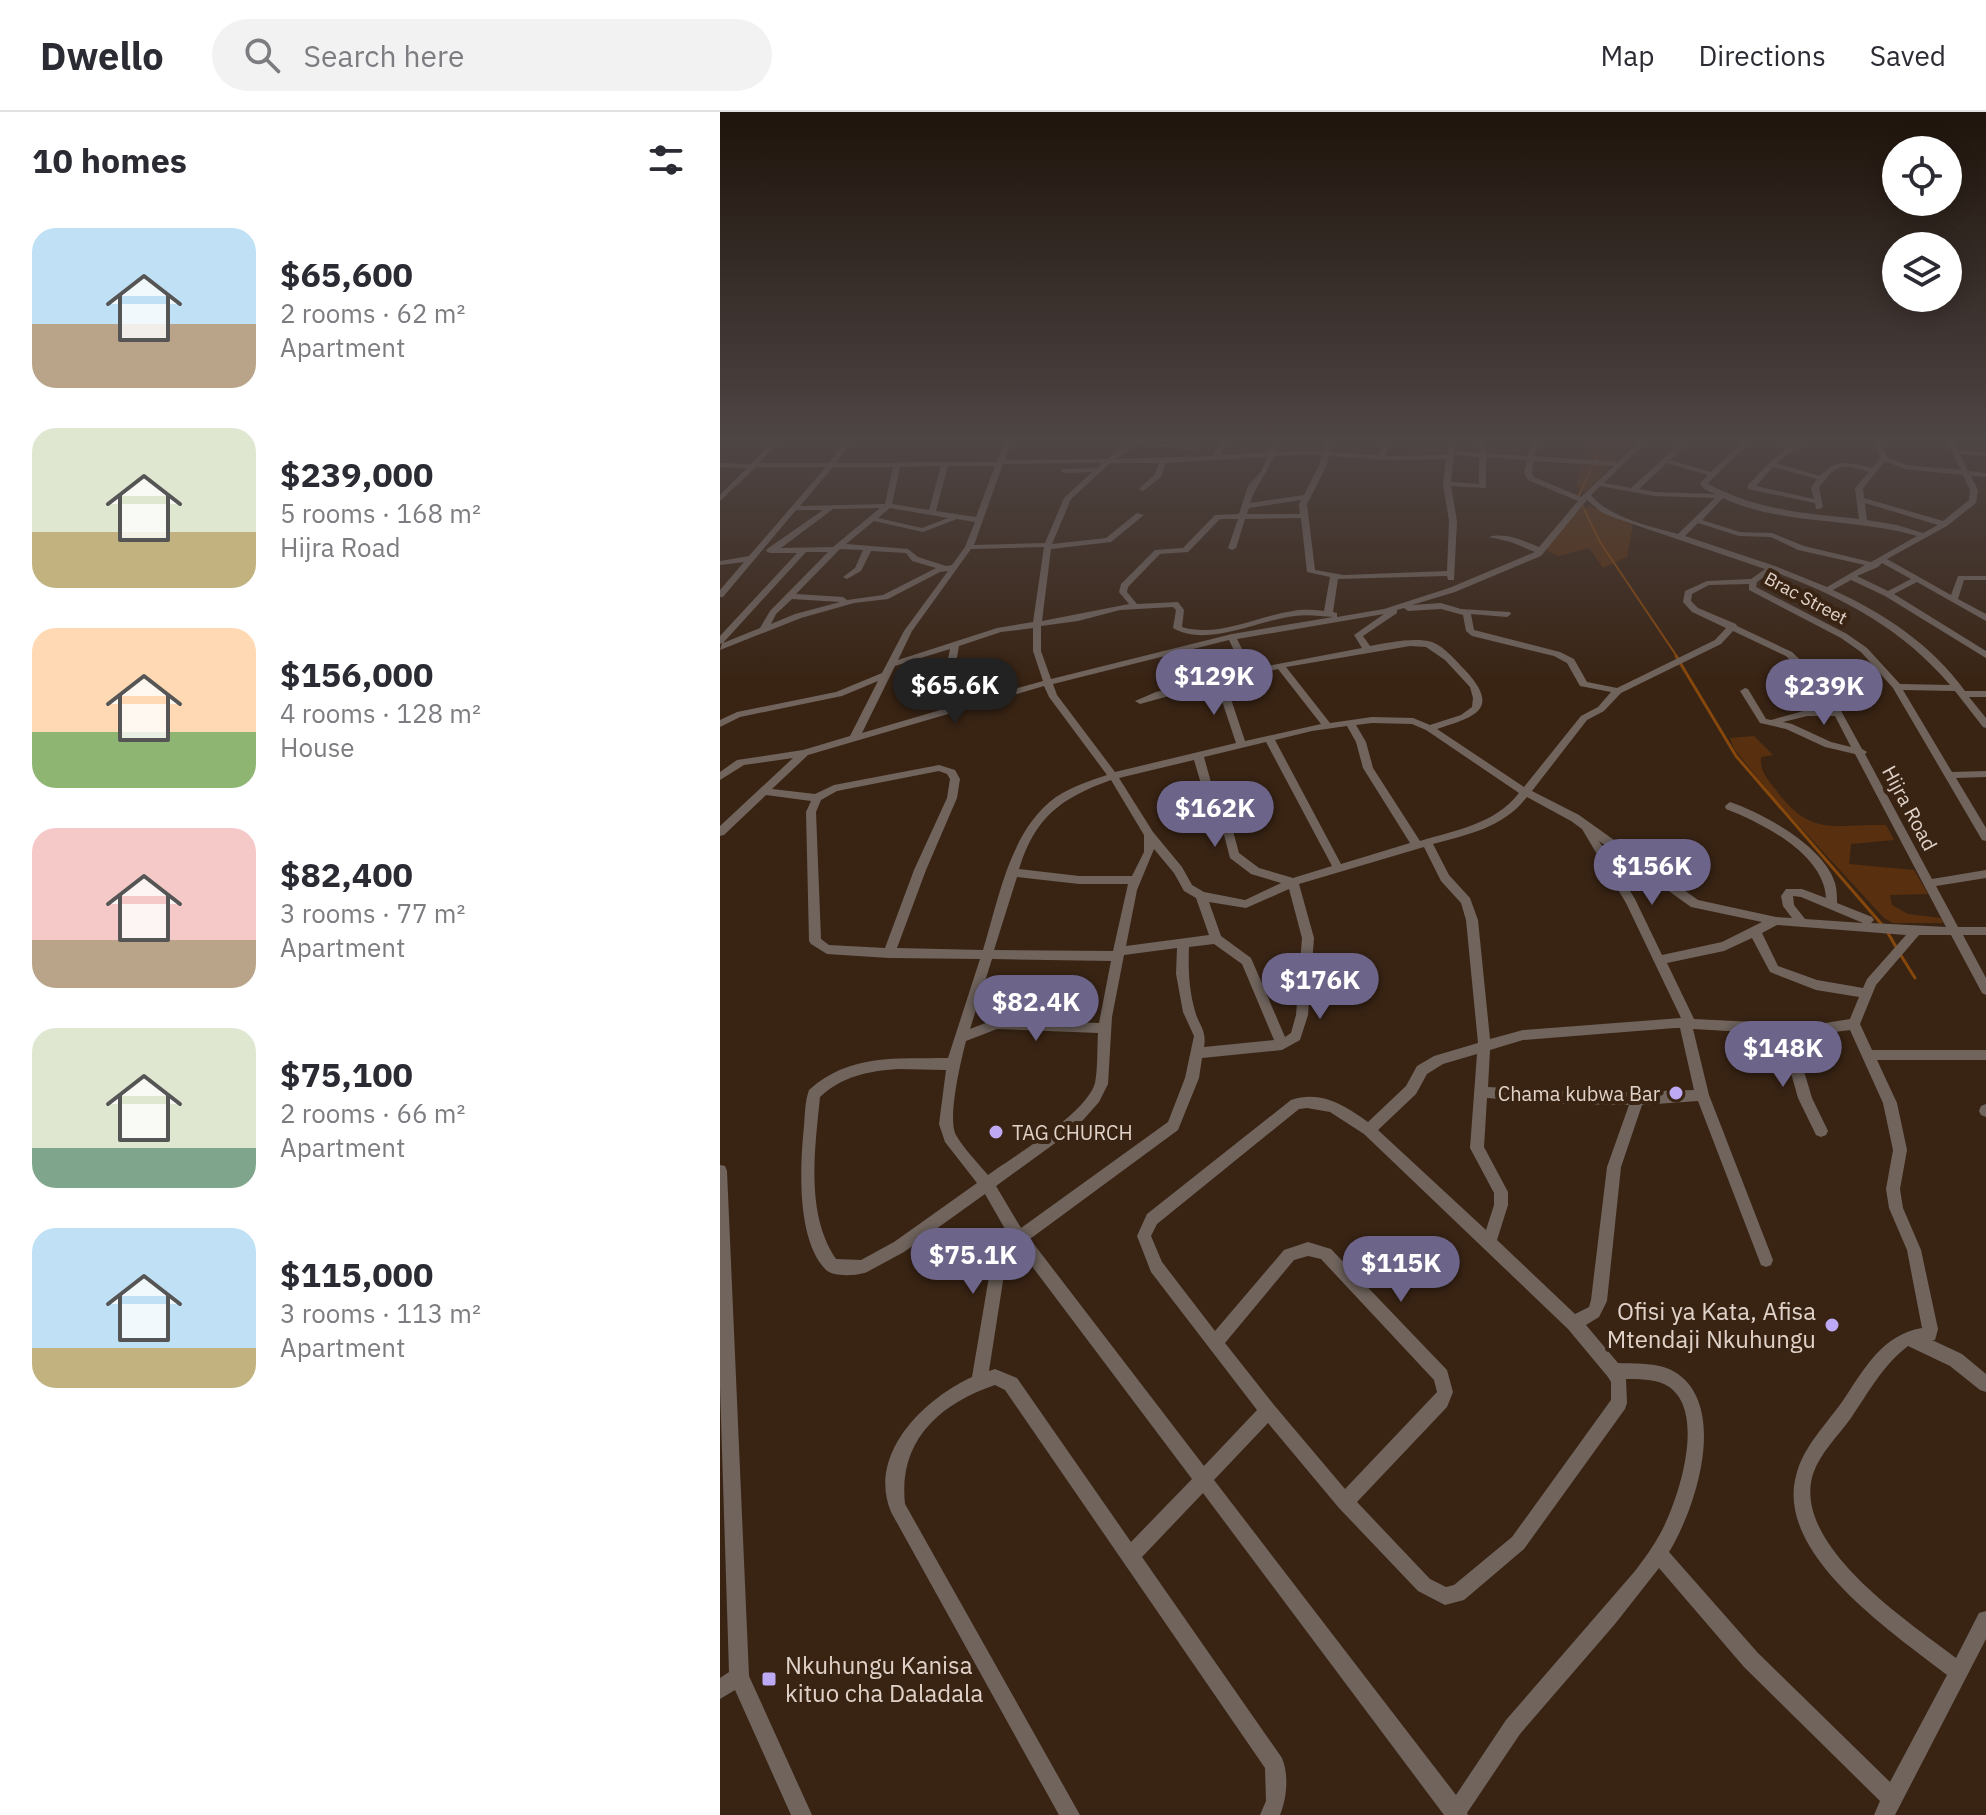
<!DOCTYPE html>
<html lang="en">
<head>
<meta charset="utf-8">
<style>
	body { margin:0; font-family:"IBM Plex Sans",sans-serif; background:#f2f2f3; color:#2b2b33; height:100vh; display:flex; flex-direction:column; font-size:30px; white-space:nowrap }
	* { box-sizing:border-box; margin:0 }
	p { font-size:26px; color:#7c7c81 }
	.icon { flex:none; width:44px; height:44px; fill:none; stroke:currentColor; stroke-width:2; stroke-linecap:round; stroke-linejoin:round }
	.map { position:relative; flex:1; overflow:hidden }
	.side { display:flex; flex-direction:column; background:#fff; width:720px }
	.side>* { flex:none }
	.fabs { position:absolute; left:1162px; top:24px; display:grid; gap:16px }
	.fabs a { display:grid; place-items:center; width:80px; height:80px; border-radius:50%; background:#fff; box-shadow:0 4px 20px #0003; font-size:40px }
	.price { position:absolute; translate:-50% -68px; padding:0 18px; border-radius:28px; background:#6d648a; color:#fff; font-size:26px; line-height:52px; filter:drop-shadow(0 2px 4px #0008) }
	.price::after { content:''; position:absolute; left:50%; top:48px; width:24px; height:18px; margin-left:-12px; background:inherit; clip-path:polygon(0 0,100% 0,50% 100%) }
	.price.selected { background:#222; color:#fff }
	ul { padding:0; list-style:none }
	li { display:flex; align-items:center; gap:24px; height:200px; padding:0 32px }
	li span { display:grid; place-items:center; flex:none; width:224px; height:160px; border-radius:24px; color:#555 }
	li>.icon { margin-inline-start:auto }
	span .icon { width:96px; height:96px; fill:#fffc; stroke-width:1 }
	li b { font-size:34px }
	h2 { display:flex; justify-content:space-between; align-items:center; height:96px; padding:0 32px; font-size:34px }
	header { display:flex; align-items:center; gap:48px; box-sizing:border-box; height:112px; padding:0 40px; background:#fff; border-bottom:2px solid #e1e1e2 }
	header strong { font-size:38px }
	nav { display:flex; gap:44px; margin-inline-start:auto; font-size:28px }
	.search { width:560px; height:72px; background:#f2f2f3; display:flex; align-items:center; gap:20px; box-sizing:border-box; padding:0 28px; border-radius:44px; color:#7c7c81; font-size:30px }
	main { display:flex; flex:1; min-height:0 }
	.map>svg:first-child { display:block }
</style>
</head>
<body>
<header>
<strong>Dwello</strong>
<div class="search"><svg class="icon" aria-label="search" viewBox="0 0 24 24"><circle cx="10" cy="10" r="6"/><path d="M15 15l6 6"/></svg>Search here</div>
<nav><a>Map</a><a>Directions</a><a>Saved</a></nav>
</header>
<main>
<section class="side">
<h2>10 homes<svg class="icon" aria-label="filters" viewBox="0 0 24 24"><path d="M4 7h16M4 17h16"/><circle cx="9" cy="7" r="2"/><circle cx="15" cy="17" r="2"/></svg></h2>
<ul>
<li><span style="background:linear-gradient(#bfe0f5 60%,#b9a48a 0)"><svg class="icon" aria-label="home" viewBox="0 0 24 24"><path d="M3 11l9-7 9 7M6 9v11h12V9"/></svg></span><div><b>$65,600</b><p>2 rooms · 62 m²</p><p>Apartment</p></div></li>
<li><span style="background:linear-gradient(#dfe7d0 65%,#c2b280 0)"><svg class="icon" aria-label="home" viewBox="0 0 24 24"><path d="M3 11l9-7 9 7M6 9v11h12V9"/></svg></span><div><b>$239,000</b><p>5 rooms · 168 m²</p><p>Hijra Road</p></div></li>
<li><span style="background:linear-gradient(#ffd9b3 65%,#8fb573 0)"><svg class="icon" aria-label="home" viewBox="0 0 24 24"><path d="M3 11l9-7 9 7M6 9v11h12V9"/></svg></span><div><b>$156,000</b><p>4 rooms · 128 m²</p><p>House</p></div></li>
<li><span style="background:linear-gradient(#f6c9c9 70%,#b9a48a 0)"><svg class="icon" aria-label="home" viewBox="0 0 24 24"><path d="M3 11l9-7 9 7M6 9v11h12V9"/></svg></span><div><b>$82,400</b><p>3 rooms · 77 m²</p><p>Apartment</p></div></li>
<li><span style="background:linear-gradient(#dfe7d0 75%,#7fa58c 0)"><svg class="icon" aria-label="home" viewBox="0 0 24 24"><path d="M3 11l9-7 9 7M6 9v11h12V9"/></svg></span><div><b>$75,100</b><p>2 rooms · 66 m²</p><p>Apartment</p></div></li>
<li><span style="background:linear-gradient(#bfe0f5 75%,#c2b280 0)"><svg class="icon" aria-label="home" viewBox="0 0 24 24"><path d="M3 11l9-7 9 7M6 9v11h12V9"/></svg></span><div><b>$115,000</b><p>3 rooms · 113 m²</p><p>Apartment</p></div></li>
</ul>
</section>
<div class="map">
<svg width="1266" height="1703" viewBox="0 0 1266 1703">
	<rect width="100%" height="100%" fill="#392414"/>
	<!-- green -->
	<path fill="#58300f" d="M870,329H915L866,379L856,375L864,334Z
		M869,394L913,413L907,445L883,456L869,436L838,444L824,437L853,400Z
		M1034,624L1053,643L1041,645C1040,659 1047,667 1056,678C1091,725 1112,712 1166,713L1174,728L1131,732L1129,752L1194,758L1208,782L1170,783L1172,793L1188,802L1221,806L1223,811H1173L1164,806L1059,692L1014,637L1010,626Z"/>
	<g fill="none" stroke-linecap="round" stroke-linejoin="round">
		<!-- stream-far1 -->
		<path stroke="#86470c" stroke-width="2" d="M859,383L884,329
			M862,393L880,430L958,546"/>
		<!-- stream -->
		<path stroke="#86470c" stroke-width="3" d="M956,544L1016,644L1164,815
			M1168,821L1176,835
			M1180,842L1195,866"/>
		<!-- minor -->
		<path fill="#70645d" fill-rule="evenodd" d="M53,329H60L39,351H109L125,329H131L116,351L277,350L285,329H291L285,348L387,347L414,329L475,334L478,336L475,338L418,332L396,347L493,344L501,329H507L500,343L549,340L554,329H560L556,340L602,339L605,329H611L609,340L658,343L666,329H672L665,344L727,343L729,329H735L734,339L759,341V329H765L766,341L808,344L812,329H818L815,344L898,350L920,329H927L884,371L911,376L963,329H970L950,348L991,360L1024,329H1031L988,371L990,373C1041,399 1084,401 1139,407L1135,376L1149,360C1122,351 1115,352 1099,376L1103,395L1099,397H1096L1095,391L1028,377V373L1049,351L1070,334L1051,329L1075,331L1078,329H1085L1081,335L1077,336L1056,351L1100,364C1115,346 1131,350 1152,356L1160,346L1154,329H1160L1167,345L1186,353L1241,358L1227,329H1233L1238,338L1266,340V344L1240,342L1248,359L1266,361V365L1251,364L1258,378L1256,391L1227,414L1167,447L1231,483L1238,464H1266V468H1244L1238,487L1266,502V509L1197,470L1174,482L1266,539V546L1165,484L1131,468L1113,478C1164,501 1213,534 1245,579H1266V585H1249L1266,606V616L1263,615L1235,579L1183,578L1232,660L1266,659V665L1236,666L1266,716V729L1262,728L1173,576L1141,540L1121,526L1029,478V472L989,473L972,482L971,489L978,496L1016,512L1017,514L1072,540L1108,575L1142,637L1147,640L1145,642L1212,767L1266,758V766L1216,774L1238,815H1266V823H1243L1266,866V883L1262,881L1231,823H1199L1156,873L1140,912L1152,938H1266V948H1157L1177,991L1187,1038L1180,1077L1183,1096L1201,1138L1218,1217L1215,1228H1212L1242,1242L1266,1262V1280L1260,1278L1230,1254L1188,1234C1163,1253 1148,1281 1131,1306C1118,1324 1100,1341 1093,1362C1071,1433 1189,1510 1236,1546L1259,1501L1266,1499V1527L1175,1703H1154L1160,1689L1024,1555L939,1456L895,1512L800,1622L747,1701L748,1703H724L483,1381L422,1445L562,1646C569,1663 567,1686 560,1703H540L546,1689L545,1656L285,1278L275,1273C219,1292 178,1329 185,1392L360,1703H339L171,1400C147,1342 204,1287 252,1265L274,1135L285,1117L265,1082L184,1140L147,1160C138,1164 113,1165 106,1158C76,1128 80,1053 84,1014C85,1002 85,989 89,978C130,941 177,947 228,946L260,847L169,846L107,842L91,832L89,829L86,700L91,689L46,683L4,723L0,724V714L73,646L24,653L0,668V660L17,648L83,638L130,624L158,569L122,584L20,605L0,615V608L17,600L116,580L162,561L184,519L228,459L220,460L168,487L134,491L81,506L0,538L2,531L0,532V524L77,441H50L46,439L47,437L103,398H76L3,485H0V478L24,450L0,453V449L29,444L106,355H36L0,389V383L27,356L0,355V351L31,352ZM587,342L602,343L599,353L584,383L530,391C536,373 547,362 554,344ZM734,343L759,345V372L731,370ZM608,344L670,348L726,347L723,372L729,409L727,459L624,463L595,458L587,392L607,353ZM547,345L542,358L528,374L519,402L495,403L463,436L435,438L401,472L399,480L409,492L322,509L331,437L391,430L424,403L417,401L386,426L332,432L351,387L390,351H439L435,362L419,377L423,379L441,365L446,351ZM766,345L807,348L804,361L808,368L858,389L819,435C804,429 785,420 769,425L791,430L815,440L729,476L664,497L617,505V501L613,500L618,467L727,464L728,468H734L737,409L731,374L766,376ZM814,349L894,354L861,385L814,365L812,361ZM1165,349L1185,357L1243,363L1250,378L1249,388L1223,409L1144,386L1143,376ZM382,351L377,356L342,357L341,359L345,361L372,360L344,386L325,431L254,433L283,352ZM947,351L988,363L980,371L984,377L995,382L935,380L919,377ZM221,354L209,398L172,392L180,355ZM228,354H275L256,405L216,399ZM113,355H173L165,392L80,394ZM1053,355L1097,367L1091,376L1094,387L1036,374ZM880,374L935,384L995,386L958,422C932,415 888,405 871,383ZM1003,386C1058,413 1137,406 1197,424L1151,450L1084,434L1052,421L1020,420L982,408ZM581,388L579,392L580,402H527L529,396ZM867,388L881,400L895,406L1045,457L1031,467L987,469L965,479L963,490L972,500L1006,516L995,528L897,576L867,570L854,547L840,540L754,518L751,502L787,505L791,502L790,500L741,497L721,491L692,493L735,480L821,444ZM1145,391L1218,413L1203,421L1177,413L1147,408ZM160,396L113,435L61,436L113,397ZM170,396L228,406L202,416L158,406ZM581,406L587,460L610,465L604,499C594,498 583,497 573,499C537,504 498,526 462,515L464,498L458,490L417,492L407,480L408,475L440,442L468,440L500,407H518L508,436L512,438L516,436L525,407ZM237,407L255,410L245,435L232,453L226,454L198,445L188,437L126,432L154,409L203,420ZM978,411L1019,424L1051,425L1078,438L1145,453L1107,475L1055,454L965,424ZM324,435L313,510L277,516L178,548L192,519L251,437ZM120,437L143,438L135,456L123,465L127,467L141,459L151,439L186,441L192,449L216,456L163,483L127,488L123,485L76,482ZM86,440H108L50,499L40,516L3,531ZM1162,451L1191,467L1168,479L1137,464L1158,455ZM1052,459C1121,484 1183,517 1230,573L1180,572L1147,536L1127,522L1036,475L1037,470ZM72,487L120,490L75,502L51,512L56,502ZM453,495L456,498L453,516C487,536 538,508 575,504C587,502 600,504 613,505L512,522L331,567L321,539V514L358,509L400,498ZM684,496L688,499L721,497L743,503L746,519L752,524L834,544L847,551L860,574L891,580L878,595L861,604L804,675L717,617C754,605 782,598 745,558C735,548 725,535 712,530C694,525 668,531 650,534L643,524L677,501V498ZM664,502L634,523L642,536L532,557L517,527ZM313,516V539L323,569L266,585L272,583V579L259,581L232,574L239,534L281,520ZM1013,519L1066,544L1101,578L1112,598H1087L1051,608L1046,607L1028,577L1025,576L1020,579L1040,611L1066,617L1105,635L1135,642L1226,815L1151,811L1154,808L1152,805L1117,791C1117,785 1117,778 1115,771C1104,735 1045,702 1010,690L1005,694L1006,697C1042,711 1104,742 1106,786L1082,777H1066L1061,784L1063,794L1072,806L1056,805L978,788L859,703L812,679L867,608L884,599L901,581L1001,532ZM509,528L524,559L436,580L415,589L420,592L496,571L516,631L395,660L337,583L333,572ZM690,534L706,535L725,548L750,575L753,586L752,595L741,603L710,613L693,606L652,605L610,611L566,555ZM230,537L222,576L224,578L261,586L142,621L175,554ZM558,557L601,612L525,629L505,569ZM324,574L329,585L387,663C369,669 351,675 336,685C290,718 279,786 263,838L177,836L206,758L237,686L240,667L235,658L219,653L114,673L95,682L52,677L88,643ZM1087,604H1115L1131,635L1111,630L1072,612L1063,610ZM652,611L692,612L706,618L799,681C775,712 736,718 700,729L653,656L646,630L636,613ZM627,614L636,630L643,656L690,731L621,752L555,628L592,619ZM546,630L612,754L573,766L539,756L519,741L513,719L497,692L484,645ZM474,648L487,692L503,719L510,746L531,762L561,771L525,788L484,780L472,773L462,755L433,720L399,666ZM219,659L227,662L230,667L227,686L194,758L165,836L109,833L101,827L96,700L101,688L117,679ZM391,668L424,723V740L412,764H359L299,757C315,705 341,686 391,668ZM807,685L851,709L862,717L906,791L961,906L803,918L770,927L758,808L750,786L729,763L713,732C749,722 783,716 807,685ZM879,729L971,795L1042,810L1002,830L942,843L915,787ZM704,735L721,769L741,791L746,808L758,931L714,944L697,954L686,974L648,1010C624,993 601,978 571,988L427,1102L417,1124L431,1160L537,1298L484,1354L310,1127L458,1018L479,966L482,946L562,938L580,928L588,903L594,826L579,772ZM434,737L454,761L464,779L476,786L489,823L406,834L417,778ZM297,765L359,772H408L393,839L274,838ZM569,777L582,826L576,903L571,921L565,925L531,846L501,824L489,790L526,796ZM1073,784L1081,785L1143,811L1085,807L1074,793ZM1057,813L1186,823L1147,867L1143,876L1097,868L1058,854L1042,821ZM1032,826L1050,860L1096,878L1139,885L1130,907L1093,913L974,907L947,851L1004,839ZM494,832L522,852L554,928L484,935C487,918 479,914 475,899C469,878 468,857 469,835ZM457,836L456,862L463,900L474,924L465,966L448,1010L301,1116L276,1074L356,1016L379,990L388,972L392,905L404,843ZM272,847L391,849L379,911L276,907L250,917ZM955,916H960L974,978L871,981L768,975L770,938L803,928ZM277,917L378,921C377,937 378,955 375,971C367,1001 294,1044 268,1063C258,1051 244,1037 236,1023C227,1007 241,948 246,929ZM973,917L1060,922L1078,986L1096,1023L1101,1025L1106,1023L1108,1019L1092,986L1073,922L1093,923L1130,918L1163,991L1173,1038L1166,1077L1169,1096L1187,1138L1202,1216C1162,1223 1145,1256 1124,1287C1107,1312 1083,1334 1076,1364C1055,1443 1175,1522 1227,1563L1170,1670L1038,1541L949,1440C975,1398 1008,1298 958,1262C941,1250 918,1252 898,1251L866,1213L879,1205L887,1189L901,1055L922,993L978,989L1041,1153L1046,1155L1051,1153L1053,1148L989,983ZM757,942L750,1036L774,1081V1093L766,1118L658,1018L696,982L707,962L723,952ZM178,957L226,958L219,1012L225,1030L257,1071L174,1130L141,1148L116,1147C85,1101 95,1037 100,985C123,964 148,959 178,957ZM767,986L843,992L909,993L887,1055L871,1188L869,1195L855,1202L777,1128L788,1093V1080L764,1035ZM587,996L610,1000L644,1022L848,1217L888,1265L891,1270V1288L792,1425L734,1473L726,1475L710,1467L637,1390L727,1295L733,1280L727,1258L611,1137L588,1130L564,1138L495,1219L442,1150L431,1124L437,1112L579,997ZM293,1129L472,1367L411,1430L297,1266L275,1257L269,1259L288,1137ZM588,1144L601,1147L714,1268L717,1280L625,1377L554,1293L505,1231L574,1148ZM906,1267C918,1267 932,1267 944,1272C990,1294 958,1390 940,1422C933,1435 924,1447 915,1459L786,1608L736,1683L494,1368L548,1311L619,1396L698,1479L725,1493L744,1488L804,1437L905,1297L907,1291Z
			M1266,992V1005L1261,1003L1259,999L1261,994Z
			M0,1053L5,1054L7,1059L29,1564L92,1703H71L15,1578L0,1587V1566L9,1560L0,1275Z"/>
	</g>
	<!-- sky -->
	<linearGradient id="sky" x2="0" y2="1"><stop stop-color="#1f140b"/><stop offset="0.58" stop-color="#4e4545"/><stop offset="1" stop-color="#4e4545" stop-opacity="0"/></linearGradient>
	<rect width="1266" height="567" fill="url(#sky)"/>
	<!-- markers -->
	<g fill="#bea9f5" stroke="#392414" stroke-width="3">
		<circle cx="956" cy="981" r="8"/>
		<circle cx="276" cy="1020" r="8"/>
		<circle cx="1112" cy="1213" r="8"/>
		<rect x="41" y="1559" width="16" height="16" rx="4"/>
	</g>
	<g text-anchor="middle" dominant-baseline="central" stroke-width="8" stroke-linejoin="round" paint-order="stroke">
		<!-- far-street labels -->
		<g font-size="18" fill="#e0d2c8" stroke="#392414">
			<text transform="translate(1086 486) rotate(28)">Brac Street</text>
		</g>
		<!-- street labels -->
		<g font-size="20" fill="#e0d2c8" stroke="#392414">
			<text transform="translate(1190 696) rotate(62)">Hijra Road</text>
		</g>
		<!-- poi labels -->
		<g font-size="20" fill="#e0d2c8" stroke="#392414" text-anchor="end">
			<text x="940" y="981">Chama kubwa Bar</text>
			<text x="292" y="1020" text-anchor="start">TAG CHURCH</text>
		</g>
		<!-- near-poi labels -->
		<g font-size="24" fill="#e0d2c8" stroke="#392414" text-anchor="end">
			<text x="1096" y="1199">Ofisi ya Kata, Afisa<tspan x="1096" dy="28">Mtendaji Nkuhungu</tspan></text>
			<text x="65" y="1553" text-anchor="start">Nkuhungu Kanisa<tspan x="65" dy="28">kituo cha Daladala</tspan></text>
		</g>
	</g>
</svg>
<div class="fabs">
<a><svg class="icon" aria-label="locate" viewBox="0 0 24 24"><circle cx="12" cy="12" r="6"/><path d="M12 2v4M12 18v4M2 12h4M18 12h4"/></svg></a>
<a><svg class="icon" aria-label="layers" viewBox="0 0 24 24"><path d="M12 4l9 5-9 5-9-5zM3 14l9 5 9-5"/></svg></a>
</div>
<b class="price" style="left:494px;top:605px">$129K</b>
<b class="price selected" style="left:235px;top:614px">$65.6K</b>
<b class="price" style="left:1104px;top:615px">$239K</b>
<b class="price" style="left:495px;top:737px">$162K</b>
<b class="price" style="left:932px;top:795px">$156K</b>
<b class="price" style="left:600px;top:909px">$176K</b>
<b class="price" style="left:316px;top:931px">$82.4K</b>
<b class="price" style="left:1063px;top:977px">$148K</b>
<b class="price" style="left:253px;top:1184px">$75.1K</b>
<b class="price" style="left:681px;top:1192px">$115K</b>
</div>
</main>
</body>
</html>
